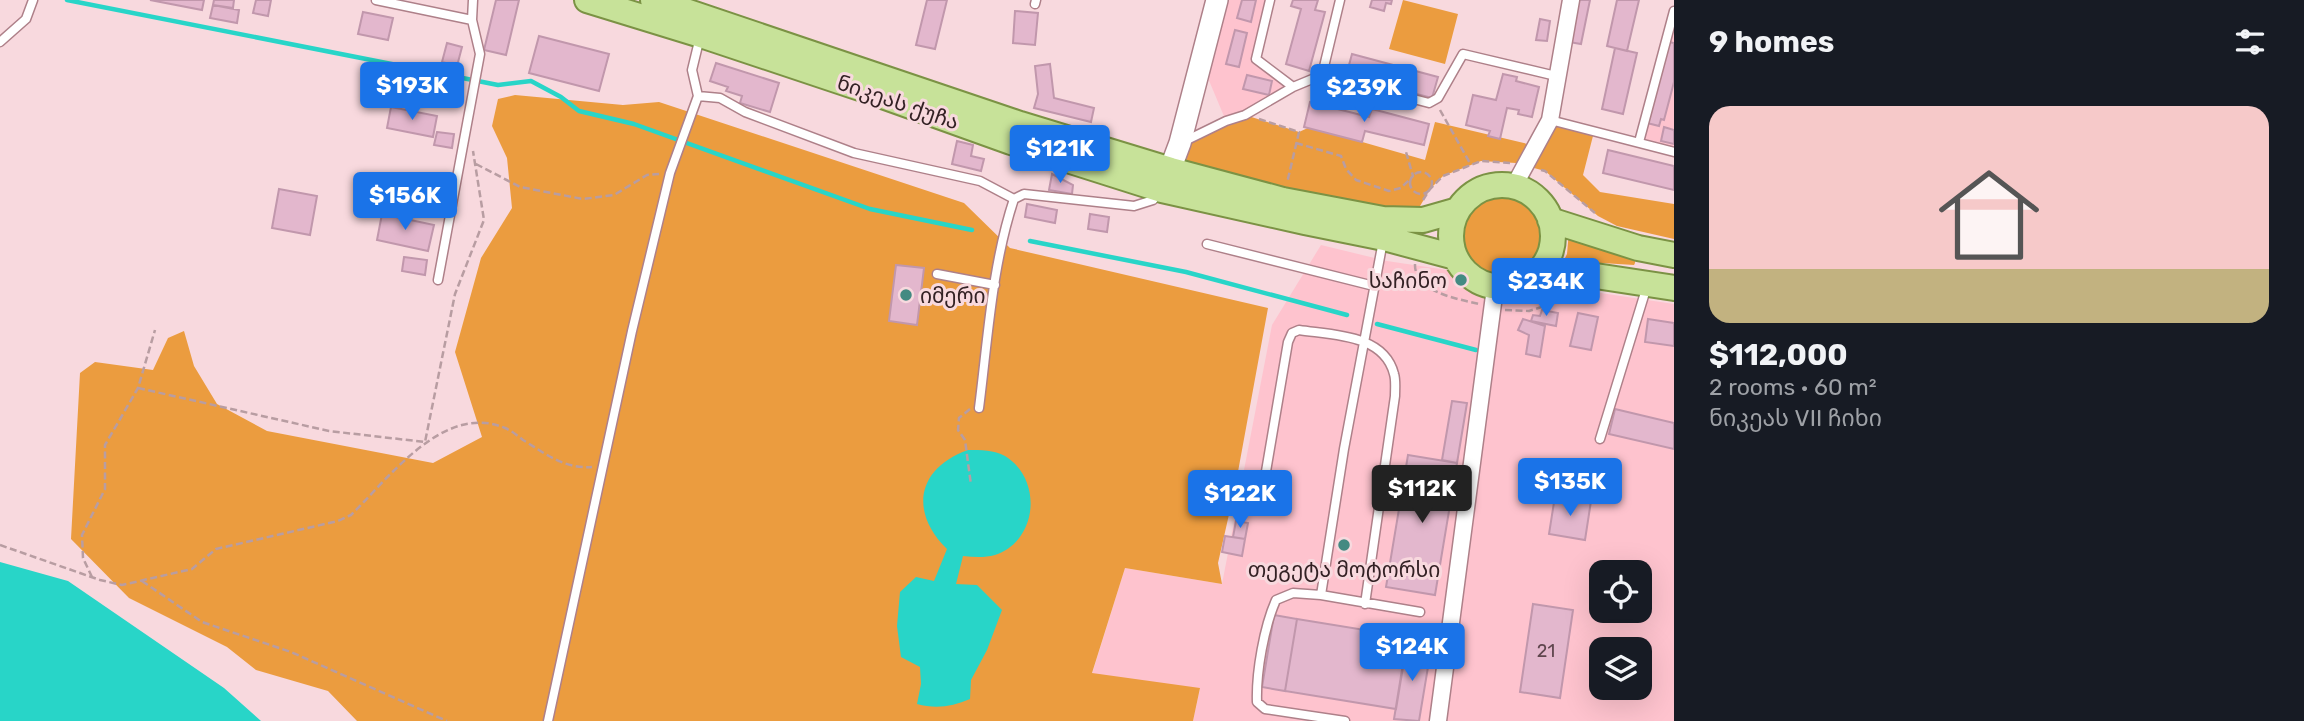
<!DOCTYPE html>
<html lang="en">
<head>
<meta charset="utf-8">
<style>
	body { margin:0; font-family:Rubik,"Noto Sans Georgian",sans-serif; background:#242831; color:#f1f3f6; height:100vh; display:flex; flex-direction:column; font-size:26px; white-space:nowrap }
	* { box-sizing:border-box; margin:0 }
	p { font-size:23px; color:#9ea1a6 }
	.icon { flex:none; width:38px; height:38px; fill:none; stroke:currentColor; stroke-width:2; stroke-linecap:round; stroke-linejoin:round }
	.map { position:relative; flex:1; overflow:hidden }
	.panel { display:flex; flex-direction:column; background:#171b24; width:630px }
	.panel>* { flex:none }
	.tools { position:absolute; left:1589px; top:560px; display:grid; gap:14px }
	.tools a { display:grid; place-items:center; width:63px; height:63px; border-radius:14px; background:#171b24; box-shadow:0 7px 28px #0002; font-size:35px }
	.price { position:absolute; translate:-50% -60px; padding:0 16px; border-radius:7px; background:#1a73e8; color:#fff; font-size:23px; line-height:46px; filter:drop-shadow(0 2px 4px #0008) }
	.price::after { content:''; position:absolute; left:50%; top:42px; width:21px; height:16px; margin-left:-10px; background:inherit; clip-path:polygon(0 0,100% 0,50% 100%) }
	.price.current { background:#222; color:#fff }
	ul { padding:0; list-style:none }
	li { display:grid; align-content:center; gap:14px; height:371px; padding:0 35px }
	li+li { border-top:2px solid #363941 }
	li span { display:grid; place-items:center; height:217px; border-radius:21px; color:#555 }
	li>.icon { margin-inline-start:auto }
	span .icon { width:126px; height:126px; fill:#fffc; stroke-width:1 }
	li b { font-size:30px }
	h2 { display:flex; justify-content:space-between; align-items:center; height:84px; padding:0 35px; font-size:30px }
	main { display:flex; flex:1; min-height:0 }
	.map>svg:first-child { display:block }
</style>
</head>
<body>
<main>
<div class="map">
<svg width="1674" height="721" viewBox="0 0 1674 721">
	<rect width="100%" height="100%" fill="#f8d9de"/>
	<!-- built -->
	<path fill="#fec3ce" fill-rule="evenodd" d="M1223,0H1270L1256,59L1293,87L1226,121L1205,71Z
		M1674,11V152L1639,142Z
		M1321,245L1387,261L1674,304V721H1193L1200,689L1092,674L1125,568L1222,584L1272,325ZM1601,572H1640V611H1601ZM1601,649H1640V688H1601Z"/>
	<!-- green -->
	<path fill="#eb9c3f" d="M1403,0L1458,14L1445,64L1389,49Z
		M515,95L623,105L659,102L964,203L1010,248L1268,308L1235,488L1218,563L1222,584L1125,568L1092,673L1200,688L1193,721H357L328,691L256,670L227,647L129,598L71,539L80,373L95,362L153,370L168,338L184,331L194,366L217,404L267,431L433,463L482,437L455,352L481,258L512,208L507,158L492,126L498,99Z
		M1245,115L1299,132L1310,127L1425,160L1435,122L1536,146L1550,120L1594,132L1583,175L1600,192L1674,204V239L1617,226L1598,216L1545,171L1516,163L1481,161L1443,176L1430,189L1416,213L1171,170L1180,143Z
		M1464 236a39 39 0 1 1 78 0a39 39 0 1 1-78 0Z
		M1569,231L1605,251L1635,261V263L1634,265L1602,263L1562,264L1567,254Z"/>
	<!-- water -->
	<path fill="#28d5c8" d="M968,450C981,450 994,450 1005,456C1043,479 1038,541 995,555C984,558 974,557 963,556L956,584L977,585L1002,610L987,650L971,680L970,699C952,707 935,709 917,704L921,684L920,667L901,657L897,626L900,592L916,577L934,581L947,549C909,512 917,468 968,450Z
		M0,562L68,581L224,688L261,721H0Z"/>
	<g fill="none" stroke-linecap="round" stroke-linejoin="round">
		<!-- stream -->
		<path stroke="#28d5c8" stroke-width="4.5" d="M67,0L498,85L531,81L561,97L579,111L634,124L870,209L972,230
			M1030,241L1186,272L1347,315
			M1377,324L1476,350"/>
	</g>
	<!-- building -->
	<path fill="#e3b7cd" stroke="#c197ac" stroke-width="2" d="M150,0H204L202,10Z
		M214,0H234L233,8L213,5Z
		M256,0H271L268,16L253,13Z
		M496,0H519L506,55L484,50Z
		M927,0H947L935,49L916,45Z
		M1242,0H1256L1251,22L1237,18Z
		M1293,0H1318L1315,10L1325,12L1309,71L1286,64L1301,9L1291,6Z
		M1372,0H1392L1391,4L1386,3L1384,11L1370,7Z
		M1578,0H1590L1581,44L1569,42Z
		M1617,0H1639L1627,51L1607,46Z
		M213,5L239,10L237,23L210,18Z
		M1015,11L1038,13L1035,45L1013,43Z
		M363,12L393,18L388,40L358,34Z
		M1540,19L1550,21L1547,41L1536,40Z
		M1235,30L1247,33L1239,67L1226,64Z
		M539,36L609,54L599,91L529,73Z
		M1668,42L1674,43V82L1664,120L1661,119L1659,126L1647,123Z
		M447,43L462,47L457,66L442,62Z
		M1615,48L1637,53L1623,114L1602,109Z
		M1352,54L1438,77L1432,98L1346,76Z
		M716,63L779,83L770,112L740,103L742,96L726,91L728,87L710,81Z
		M1050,64L1054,98L1094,108L1091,122L1034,108L1038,94L1035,66Z
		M1503,74L1517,77L1516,81L1539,87L1532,117L1518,114L1519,110L1507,108L1500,139L1488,136L1490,131L1466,125L1473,95L1496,100Z
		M1247,75L1272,81L1269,95L1243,89Z
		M1310,102L1369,117L1372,109L1429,124L1424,145L1365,131L1362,142L1304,127Z
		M391,107L437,116L433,137L387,128Z
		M1664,127L1674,130V144L1661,141Z
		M437,132L454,134L452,148L434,145Z
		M957,141L973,145L971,156L984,159L981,171L952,164Z
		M1608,150L1674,166V190L1603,173Z
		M1052,174L1073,185L1072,194L1049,190Z
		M279,189L317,196L310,235L272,228Z
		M1027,204L1057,210L1055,223L1025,217Z
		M382,214L434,225L428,251L377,240Z
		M1090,214L1109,217L1107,232L1088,229Z
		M404,257L427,260L425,275L402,271Z
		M896,265L924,268L917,325L889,321Z
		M1542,310L1558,313L1556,326L1531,321L1533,315L1540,316Z
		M1578,313L1598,317L1591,350L1570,346Z
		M1523,319L1545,326L1540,357L1526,354L1529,335L1518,330Z
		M1648,319L1674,323V346L1645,342Z
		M1452,401L1467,403L1457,463L1442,460Z
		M1615,409L1674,423V449L1609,434Z
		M1408,455L1457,463L1435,595L1386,587Z
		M1555,496L1591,501L1585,540L1549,534Z
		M1236,521L1248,523L1245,539L1233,537Z
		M1225,536L1245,539L1242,556L1222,552Z
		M1533,604L1573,610L1560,698L1520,692Z
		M1274,615L1297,619L1285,691L1262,687Z
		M1297,619L1408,637L1396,709L1285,691Z
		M1406,645L1431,649L1419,721L1394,719Z"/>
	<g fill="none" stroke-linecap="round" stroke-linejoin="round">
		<!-- service casing -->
		<g stroke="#ae8089" stroke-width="11">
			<path id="service" d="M376,0L472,20
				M1270,0L1256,59L1293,87
				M1035,4L1036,0
				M0,42L26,19L33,0
				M1322,75L1340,0
				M698,96L720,98L745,112L854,153L980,181L1014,199
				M1550,120L1674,152
				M1185,141L1226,121L1245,115L1293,87L1322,75L1429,103L1438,98L1463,54L1556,76
				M1639,142L1674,11
				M1207,244L1374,286
				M937,274L995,285
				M438,280L480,54L472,20L473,0
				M979,408C988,338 992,265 1014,199L1024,194L1134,206L1153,200L1160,192
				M1600,439L1647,286
				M1262,495L1288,342L1292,333L1299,330C1332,335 1384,334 1394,374C1396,380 1395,389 1395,396L1365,604
				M1321,595L1420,612
				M548,721L632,331L670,173L698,96L692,70L700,37
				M1345,721L1265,709L1257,702C1256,672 1264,627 1276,600L1293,593L1321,595L1344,449L1383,241"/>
		</g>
		<!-- minor casing -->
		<g stroke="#ae8089" stroke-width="19">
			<path id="minor" d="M1514,186L1550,120L1571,0
				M1438,721L1495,288"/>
		</g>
		<!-- secondary casing -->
		<g stroke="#ae8089" stroke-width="24">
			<path id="secondary" d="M1165,183L1180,143L1217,0"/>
		</g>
		<!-- primary casing -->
		<g stroke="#7b9244" stroke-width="28">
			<path id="primary" d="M587,0L701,35L863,89L1011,142L1162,190L1305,222L1384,238L1455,257
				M653,0L1020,124L1171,170L1283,200L1383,219L1423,220L1458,210
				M1451 236a51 51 0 1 1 102 0a51 51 0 1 1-102 0Z
				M1550,220L1638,248L1674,255
				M1543,268L1674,288"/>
		</g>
		<!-- path -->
		<path stroke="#b89da2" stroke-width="2.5" stroke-dasharray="7 3.5" stroke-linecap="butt" d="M1440,110L1471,165
			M1259,119L1299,132L1287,183
			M1296,143L1341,156L1346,169L1356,180L1389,191L1401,188L1413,176L1406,152
			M476,164L520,187L583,199L614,195L647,175L659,174
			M1541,170L1545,171L1595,213
			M1410 183a11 11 0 1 1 22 0a11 11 0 1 1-22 0Z
			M1423,200L1430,189L1443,176L1481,161L1510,163
			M1415,264C1414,292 1458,299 1479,304
			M1505,310L1529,311L1576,296L1587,295
			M138,388L329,431L425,442L455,294L484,220L473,151
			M970,409L959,418L958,430L965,440L971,485
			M0,545L100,580L122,585L192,569L216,549L338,521L351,515C389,478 444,402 505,428C512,431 518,436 523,440C546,454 564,469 592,467
			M92,577L83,558L82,535L105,489V445L138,388L155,330
			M142,581L202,622L291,652L447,721"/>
		<!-- service -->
		<use href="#service" stroke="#fff" stroke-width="8"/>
		<!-- minor -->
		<use href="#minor" stroke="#fff" stroke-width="16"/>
		<!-- secondary -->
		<use href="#secondary" stroke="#fff" stroke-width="21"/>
		<!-- primary -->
		<use href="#primary" stroke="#c7e299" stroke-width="24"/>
	</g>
	<!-- markers -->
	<g fill="#438a82" stroke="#f8d9de" stroke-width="2.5">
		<circle cx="1461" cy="280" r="7"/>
		<circle cx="906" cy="295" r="7"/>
		<circle cx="1344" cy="545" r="7"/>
	</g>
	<g text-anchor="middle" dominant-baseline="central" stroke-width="6" stroke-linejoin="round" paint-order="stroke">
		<!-- number labels -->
		<g font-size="18" fill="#5f464e">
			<text x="1546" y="651">21</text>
		</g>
		<!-- street labels -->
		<g font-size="21" fill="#332124" stroke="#f8d9de">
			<text transform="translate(898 102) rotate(19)">ნიკეას ქუჩა</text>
		</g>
		<!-- poi labels -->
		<g font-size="21" fill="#332124" stroke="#f8d9de" text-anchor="end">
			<text x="1447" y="280">საჩინო</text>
			<text x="920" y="295" text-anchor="start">იმერი</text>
			<text x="1344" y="569" text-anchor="middle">თეგეტა მოტორსი</text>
		</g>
	</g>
</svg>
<div class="tools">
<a><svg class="icon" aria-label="locate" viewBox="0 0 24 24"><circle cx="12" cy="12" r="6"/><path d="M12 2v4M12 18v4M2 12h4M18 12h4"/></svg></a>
<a><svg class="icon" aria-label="layers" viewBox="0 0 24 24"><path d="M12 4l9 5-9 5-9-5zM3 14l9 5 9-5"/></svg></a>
</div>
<b class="price" style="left:412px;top:122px">$193K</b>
<b class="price" style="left:1364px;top:124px">$239K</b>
<b class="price" style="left:1060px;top:185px">$121K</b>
<b class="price" style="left:405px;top:232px">$156K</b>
<b class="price" style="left:1546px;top:318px">$234K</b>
<b class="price" style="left:1570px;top:518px">$135K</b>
<b class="price current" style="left:1422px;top:525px">$112K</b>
<b class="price" style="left:1240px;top:530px">$122K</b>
<b class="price" style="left:1412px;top:683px">$124K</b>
</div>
<section class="panel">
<h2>9 homes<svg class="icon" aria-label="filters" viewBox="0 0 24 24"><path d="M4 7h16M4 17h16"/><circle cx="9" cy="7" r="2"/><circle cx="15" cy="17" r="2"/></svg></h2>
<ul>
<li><span style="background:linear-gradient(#f6c9c9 75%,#c2b280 0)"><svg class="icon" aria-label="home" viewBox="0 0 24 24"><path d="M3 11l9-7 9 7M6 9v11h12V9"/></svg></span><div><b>$112,000</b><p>2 rooms · 60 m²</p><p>ნიკეას VII ჩიხი</p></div></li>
</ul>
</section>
</main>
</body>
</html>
